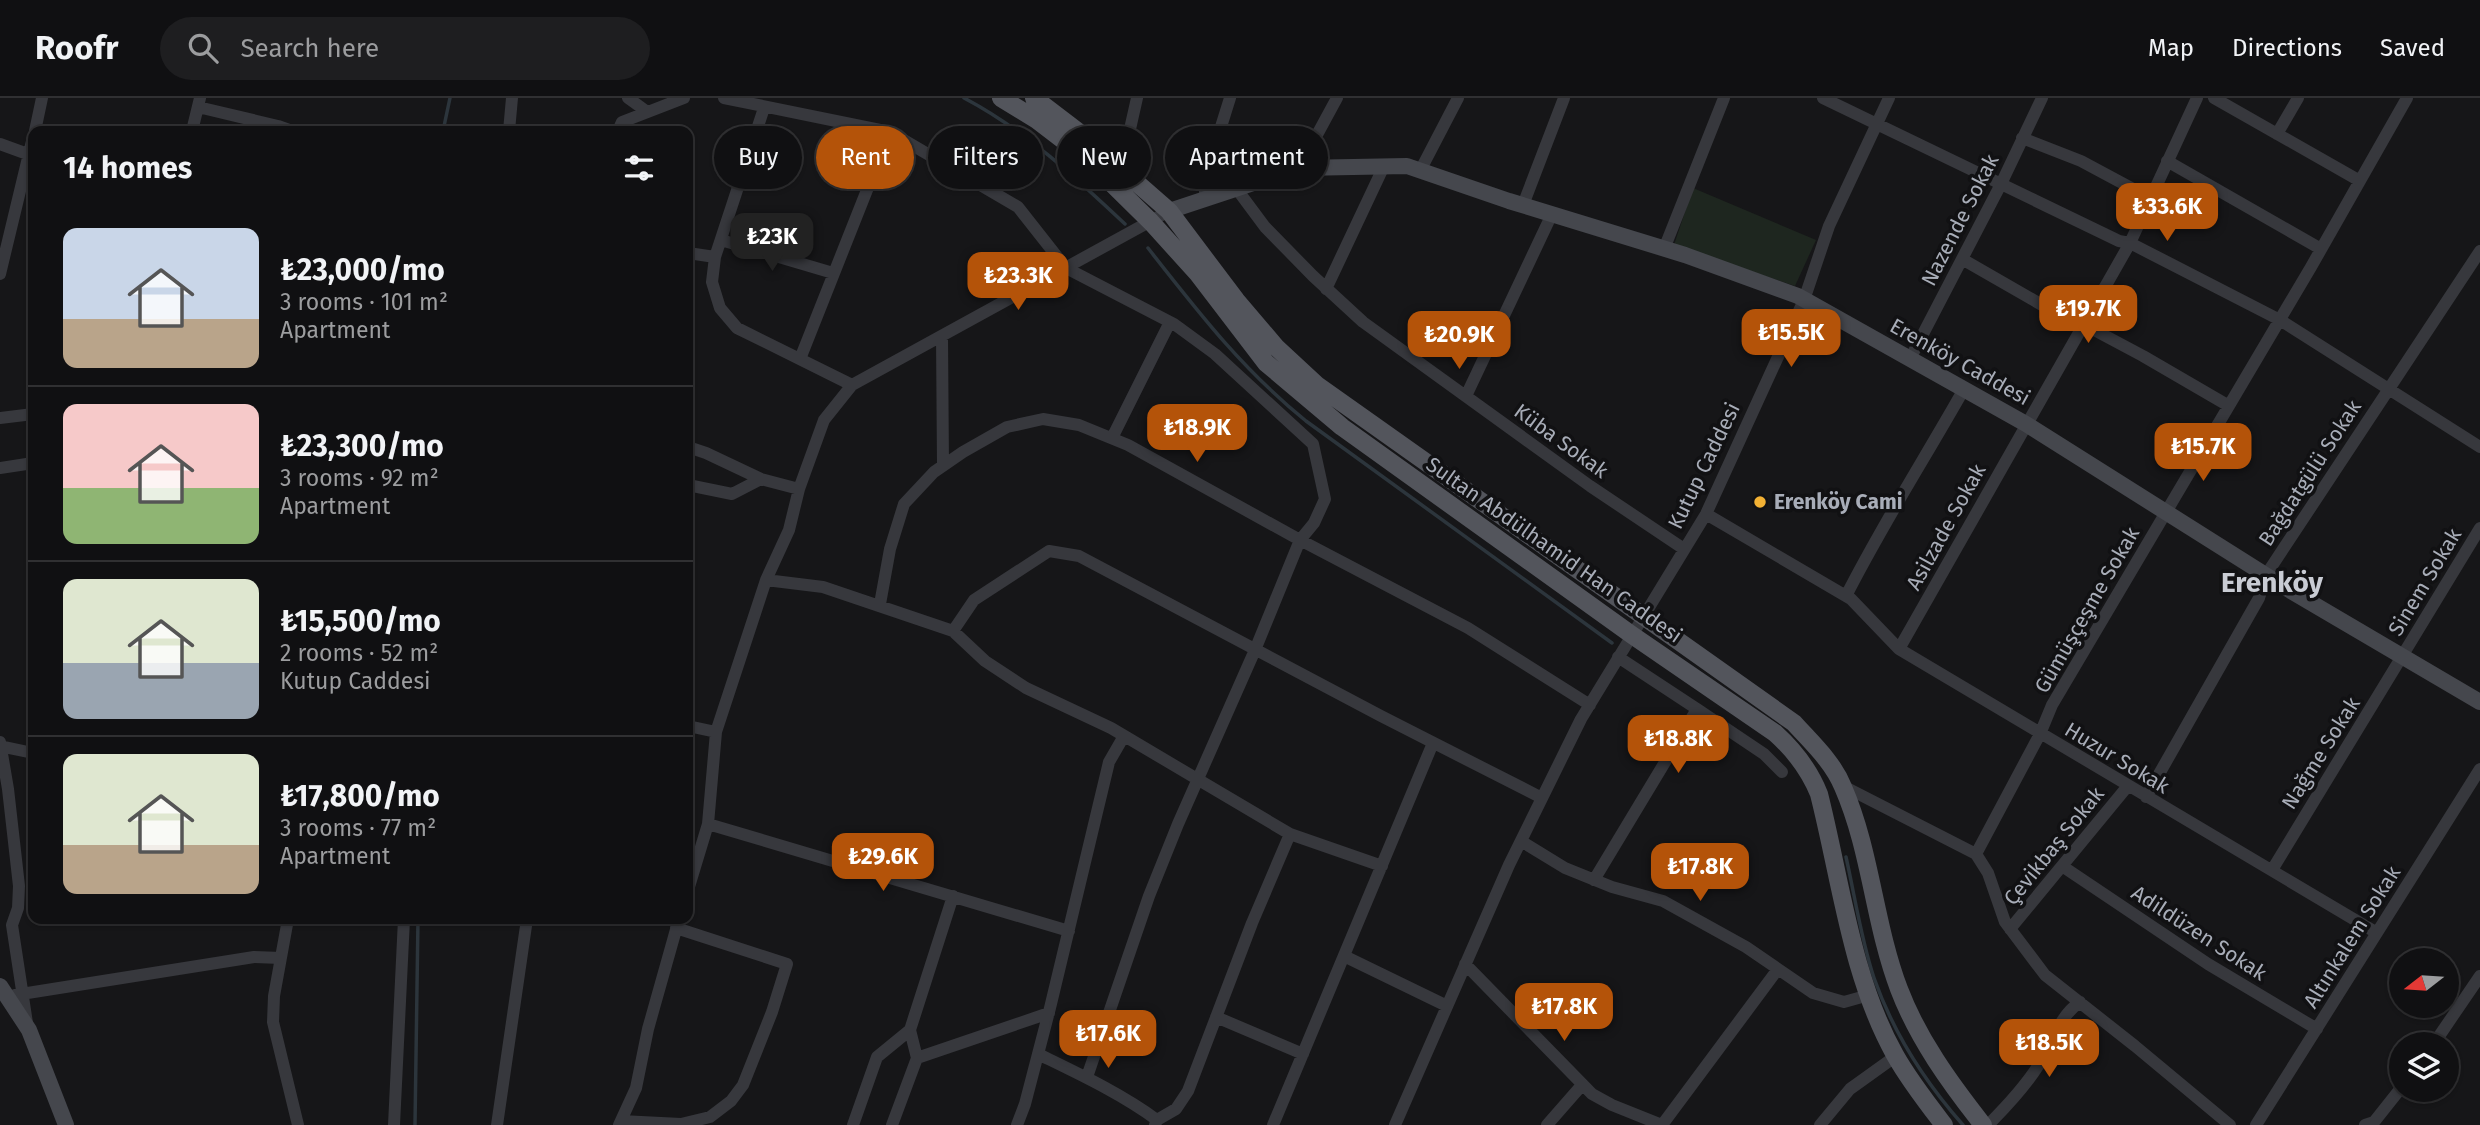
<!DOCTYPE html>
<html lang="en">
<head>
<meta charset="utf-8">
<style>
	body { margin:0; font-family:"Fira Sans",sans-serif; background:#1e1e20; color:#f1f3f6; height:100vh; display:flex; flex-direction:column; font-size:26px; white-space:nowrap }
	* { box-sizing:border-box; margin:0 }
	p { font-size:23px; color:#9c9d9f }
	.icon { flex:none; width:38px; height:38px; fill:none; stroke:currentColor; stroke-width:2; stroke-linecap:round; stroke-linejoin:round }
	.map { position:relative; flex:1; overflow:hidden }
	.side { position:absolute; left:28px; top:28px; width:665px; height:798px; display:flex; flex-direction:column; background:#101012; border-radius:14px; box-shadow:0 2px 5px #0004,0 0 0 2px #303032 }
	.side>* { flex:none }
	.guide { position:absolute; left:714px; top:28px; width:665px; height:63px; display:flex; gap:14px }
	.needle { width:46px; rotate:253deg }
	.buttons { position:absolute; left:2389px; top:850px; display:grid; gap:14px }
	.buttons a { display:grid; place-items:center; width:70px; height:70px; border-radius:50%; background:#101012; box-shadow:0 2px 5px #0004,0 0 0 2px #303032; font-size:35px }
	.price { position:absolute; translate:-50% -60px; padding:0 16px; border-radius:14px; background:#b45309; color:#fff; font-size:23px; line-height:46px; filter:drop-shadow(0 2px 4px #0008) }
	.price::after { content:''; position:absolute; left:50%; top:42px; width:21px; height:16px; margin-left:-10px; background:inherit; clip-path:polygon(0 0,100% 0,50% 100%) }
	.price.active { background:#222; color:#fff }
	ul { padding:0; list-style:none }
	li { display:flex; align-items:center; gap:21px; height:175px; padding:0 35px }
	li+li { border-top:2px solid #303032 }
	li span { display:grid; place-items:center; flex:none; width:196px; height:140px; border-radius:14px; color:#555 }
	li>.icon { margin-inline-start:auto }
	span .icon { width:84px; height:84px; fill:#fffc; stroke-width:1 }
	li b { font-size:30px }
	h2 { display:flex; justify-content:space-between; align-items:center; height:84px; padding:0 35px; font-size:30px }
	.tag { padding:0 24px; border-radius:32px; background:#101012; box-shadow:0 2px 5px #0004,0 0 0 2px #303032; font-size:24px; line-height:63px }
	.tag.active { background:#b45309; color:#fff }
	header { display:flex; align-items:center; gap:42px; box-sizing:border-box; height:98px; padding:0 35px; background:#101012; border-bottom:2px solid #303032 }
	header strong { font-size:33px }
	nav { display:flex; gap:38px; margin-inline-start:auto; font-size:24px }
	.search { width:490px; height:63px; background:#1e1e20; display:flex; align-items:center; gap:18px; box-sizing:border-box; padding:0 24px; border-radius:38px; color:#9c9d9f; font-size:26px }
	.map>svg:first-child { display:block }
</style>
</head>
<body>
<header>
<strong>Roofr</strong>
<div class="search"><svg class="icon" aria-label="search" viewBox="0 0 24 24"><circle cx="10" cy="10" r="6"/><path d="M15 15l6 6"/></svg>Search here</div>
<nav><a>Map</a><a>Directions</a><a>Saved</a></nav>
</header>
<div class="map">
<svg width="2480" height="1027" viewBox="0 0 2480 1027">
	<rect width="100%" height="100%" fill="#161618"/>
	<!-- green -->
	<path fill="#1e261f" d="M1693,90L1816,142L1795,188L1674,147Z"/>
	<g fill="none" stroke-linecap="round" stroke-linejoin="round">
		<!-- stream -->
		<path stroke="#2c353c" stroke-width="3.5" d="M964,0C1025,32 1075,79 1125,126
			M443,33L450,0
			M1148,150C1199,215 1242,271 1306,323L1612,545
			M1846,759C1855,799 1861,841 1874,880C1893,934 1925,984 1963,1027
			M415,1027L418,821"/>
		<!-- street -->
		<path stroke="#37383d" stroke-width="12" d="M628,0L646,13
			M724,0L890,34L1018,109L1066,170L1174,226L1215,256L1313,346L1325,401L1314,425L1300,442L1255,552L1178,726L1149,798L1087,979
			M1823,0L2119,143L2130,145L2280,222L2480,349
			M2214,0L2360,83
			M198,9L278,28L292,33
			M764,10L715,159L712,184L720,210L737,230L852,287
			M35,33L42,0
			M192,33L200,0
			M509,33L512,0
			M618,33L622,24L684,0
			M2277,36L2298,0
			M2022,40L2081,63L2150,100
			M0,46L33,58
			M2167,63L2321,151
			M1299,70L1337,0
			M1121,71L1137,0
			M1420,73L1458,0
			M1236,90L1265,129L1313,178L1363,224L1590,388L1684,451
			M1205,101V80L1230,0
			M1523,107L1564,0
			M721,142L833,175
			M1664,151L1724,0
			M688,155L715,159
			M1962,161L2049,211L2083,226L2143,258L2229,308
			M0,176L33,39
			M1326,191L1384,68
			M942,239L943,368
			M800,261L890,34
			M1910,261L2001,86L2042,0
			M1466,298L1552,116
			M0,320L33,316
			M1112,340L1170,224
			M688,349L706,355L761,381L799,391
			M0,370L33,365
			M688,387L732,396L761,381
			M1706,416L1851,501L1899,551L2377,835
			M766,482L823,489L953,533L985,563L1026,590L1111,630L1290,736L1382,768
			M1846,498C1882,427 1925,360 1964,291
			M880,506L890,451L904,406L934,374L963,354L1007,329L1043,321L1079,327L1128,347L1300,442L1468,530L1590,607
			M953,533L974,502L1049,453L1079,458L1381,618L1542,700
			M1899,551L2130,145L2197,0
			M1618,559L1697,611
			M688,628L716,634
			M0,644L8,691L19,788L18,810L12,827L27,925
			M0,648L33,655
			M1843,688L1976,756L1988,775L2005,824L2045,877L2135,948L2230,1027
			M2146,699L2259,500L2266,477L2480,153
			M708,726L1069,833
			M1521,743L1565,770L1612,789L1663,803L1746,849L1813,895L1844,904L1869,897
			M1976,756L2040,636L2052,607L2311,169L2407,0
			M2062,768L2208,866L2317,931
			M2272,772L2480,430
			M1594,782L1697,611L1764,656L1782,674
			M688,792L708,726L716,634L766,482L789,432L799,391L824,322L852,287L1169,113
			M288,821L274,898L273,924L298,1027
			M2010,831L2127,689
			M1344,858L1447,908
			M1465,866L1592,996L1612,1007L1662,1027L1778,871
			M15,897L254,859L281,860
			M1216,919L1303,956
			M2433,947L2480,878
			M1038,956C1079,976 1120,995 1157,1022
			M917,960L1049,915
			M621,1023L681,1026L710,1019L731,1003L743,987L772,914L787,866L676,830
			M394,1027L404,821
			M497,1027L527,821
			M619,1027L636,990L648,931L679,821
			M853,1027L877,959L910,932
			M892,1027L917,960L910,932L953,798
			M1017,1027L1025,1006L1050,910L1109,664L1124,638
			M1155,1027L1157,1022L1176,1011L1188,993L1252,825L1290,736
			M1273,1027L1433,645
			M1395,1027L1509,767L1581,621L1706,416L1804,202L1829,128L1889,0
			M1547,1027L1582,987
			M1820,1027L1850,991L1896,958
			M1988,1027C2006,1009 2024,990 2038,968C2053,946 2057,920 2080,904
			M2256,1027L2480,671
			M2365,1027L2374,1024L2401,990"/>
		<!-- secondary -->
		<path stroke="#45474d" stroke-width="16" d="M1169,113L1299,70L1407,68L1509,103L1685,157L1798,198L2026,326L2291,493L2480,604
			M0,888L29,932L66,1027"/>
		<!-- primary -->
		<path stroke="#53555c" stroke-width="18" d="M1001,0L1037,22L1084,58L1151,124L1198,176L1266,265L1342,329L1632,537L1775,635C1795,653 1809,671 1819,696C1841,783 1851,878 1895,957C1909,982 1927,1005 1944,1027
			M1034,0L1081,36L1169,113L1236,202L1276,249L1317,287L1794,625C1812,645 1833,664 1843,689C1871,753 1874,825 1899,891C1918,941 1950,985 1983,1027"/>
	</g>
	<!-- markers -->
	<circle fill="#f2b134" stroke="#111113" stroke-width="2.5" cx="1760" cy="404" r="7"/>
	<g text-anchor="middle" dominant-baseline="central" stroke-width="7" stroke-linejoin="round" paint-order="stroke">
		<!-- street labels -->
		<g font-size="21" fill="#a8adb8" stroke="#111113">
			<text transform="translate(1960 122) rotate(-63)">Nazende Sokak</text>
			<text transform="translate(1960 264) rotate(29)">Erenköy Caddesi</text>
			<text transform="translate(1561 343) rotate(36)">Küba Sokak</text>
			<text transform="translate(1704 368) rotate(-64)">Kutup Caddesi</text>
			<text transform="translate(2310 375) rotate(-57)">Bağdatgülü Sokak</text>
			<text transform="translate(1946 429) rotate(-61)">Asilzade Sokak</text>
			<text transform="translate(1554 452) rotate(35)">Sultan Abdülhamid Han Caddesi</text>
			<text transform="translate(2425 484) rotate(-59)">Sinem Sokak</text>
			<text transform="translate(2087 512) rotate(-60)">Gümüşçeşme Sokak</text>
			<text transform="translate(2321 655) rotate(-58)">Nağme Sokak</text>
			<text transform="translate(2117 660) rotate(31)">Huzur Sokak</text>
			<text transform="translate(2054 748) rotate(-51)">Çevikbaş Sokak</text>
			<text transform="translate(2199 835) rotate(33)">Adildüzen Sokak</text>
			<text transform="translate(2352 839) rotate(-58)">Altınkalem Sokak</text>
		</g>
		<!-- poi labels -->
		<g font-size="21" font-weight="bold" fill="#a8adb8" stroke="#111113" text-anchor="start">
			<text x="1774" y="404">Erenköy Cami</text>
		</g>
		<!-- district labels -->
		<g font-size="28" font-weight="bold" fill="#c9ccd4" stroke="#111113">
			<text x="2272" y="484">Erenköy</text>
		</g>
	</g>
</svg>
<div class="buttons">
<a><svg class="needle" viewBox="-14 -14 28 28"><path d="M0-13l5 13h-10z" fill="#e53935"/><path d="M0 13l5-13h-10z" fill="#9c9d9f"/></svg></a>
<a><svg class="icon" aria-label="layers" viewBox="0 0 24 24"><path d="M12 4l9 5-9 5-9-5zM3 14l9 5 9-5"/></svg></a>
</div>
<b class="price" style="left:2167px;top:145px">₺33.6K</b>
<b class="price active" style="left:772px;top:175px">₺23K</b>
<b class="price" style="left:1018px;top:214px">₺23.3K</b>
<b class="price" style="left:2088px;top:247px">₺19.7K</b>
<b class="price" style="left:1791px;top:271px">₺15.5K</b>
<b class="price" style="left:1459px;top:273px">₺20.9K</b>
<b class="price" style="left:1197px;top:366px">₺18.9K</b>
<b class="price" style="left:2203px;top:385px">₺15.7K</b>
<b class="price" style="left:1678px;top:677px">₺18.8K</b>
<b class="price" style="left:883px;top:795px">₺29.6K</b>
<b class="price" style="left:1700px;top:805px">₺17.8K</b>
<b class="price" style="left:1564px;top:945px">₺17.8K</b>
<b class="price" style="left:1108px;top:972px">₺17.6K</b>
<b class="price" style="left:2049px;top:981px">₺18.5K</b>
<div class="guide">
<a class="tag">Buy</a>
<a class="tag active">Rent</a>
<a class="tag">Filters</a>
<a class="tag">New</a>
<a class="tag">Apartment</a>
</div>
<section class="side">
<h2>14 homes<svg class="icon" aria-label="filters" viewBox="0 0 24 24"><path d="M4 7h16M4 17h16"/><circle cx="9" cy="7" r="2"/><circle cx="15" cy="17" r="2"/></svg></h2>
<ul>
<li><span style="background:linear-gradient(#c9d6e8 65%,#b9a48a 0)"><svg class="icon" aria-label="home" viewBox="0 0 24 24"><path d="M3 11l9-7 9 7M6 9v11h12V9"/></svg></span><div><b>₺23,000/mo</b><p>3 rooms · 101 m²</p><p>Apartment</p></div></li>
<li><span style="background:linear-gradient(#f6c9c9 60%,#8fb573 0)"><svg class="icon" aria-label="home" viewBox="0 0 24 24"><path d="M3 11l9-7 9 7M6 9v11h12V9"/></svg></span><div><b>₺23,300/mo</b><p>3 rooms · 92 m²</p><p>Apartment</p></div></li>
<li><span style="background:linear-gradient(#dfe7d0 60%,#9aa5b1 0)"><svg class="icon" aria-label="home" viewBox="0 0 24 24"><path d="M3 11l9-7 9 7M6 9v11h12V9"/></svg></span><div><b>₺15,500/mo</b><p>2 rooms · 52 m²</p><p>Kutup Caddesi</p></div></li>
<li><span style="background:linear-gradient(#dfe7d0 65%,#b9a48a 0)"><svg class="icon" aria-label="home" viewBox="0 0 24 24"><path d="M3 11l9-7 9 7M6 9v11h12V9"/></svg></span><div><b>₺17,800/mo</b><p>3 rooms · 77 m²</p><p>Apartment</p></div></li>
</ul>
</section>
</div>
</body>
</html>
